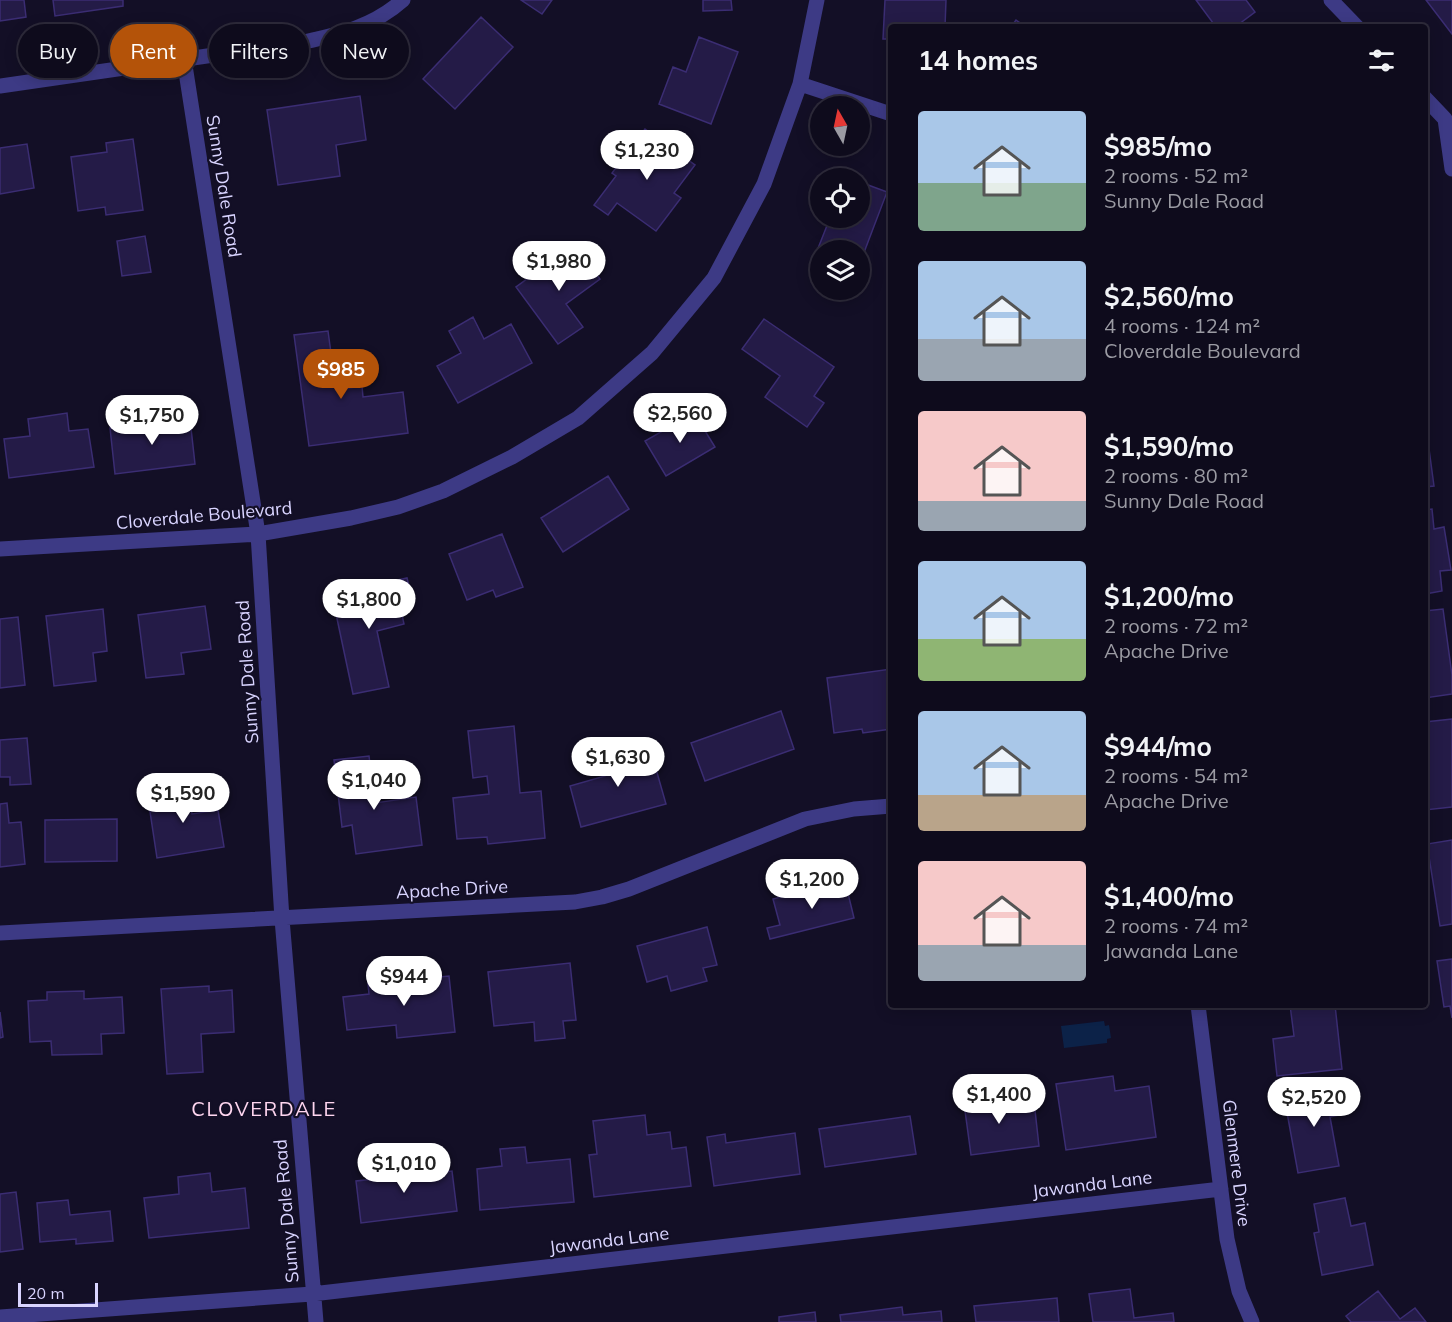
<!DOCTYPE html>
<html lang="en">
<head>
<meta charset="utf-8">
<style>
	body { margin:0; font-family:Mulish,sans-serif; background:#1c1929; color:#f1f3f6; height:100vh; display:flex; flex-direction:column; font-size:22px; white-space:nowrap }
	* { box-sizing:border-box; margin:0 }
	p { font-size:20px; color:#9b9ba3 }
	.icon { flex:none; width:33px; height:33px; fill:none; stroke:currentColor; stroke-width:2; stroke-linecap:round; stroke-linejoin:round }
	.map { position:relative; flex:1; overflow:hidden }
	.details { position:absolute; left:888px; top:24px; width:540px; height:984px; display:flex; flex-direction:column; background:#0e0b1c; border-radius:6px; box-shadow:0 3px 15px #0003,0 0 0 2px #2e2b3b }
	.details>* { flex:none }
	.hud { position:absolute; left:18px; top:24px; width:570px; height:54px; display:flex; gap:12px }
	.needle { width:39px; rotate:351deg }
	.tools { position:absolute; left:810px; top:96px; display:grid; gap:12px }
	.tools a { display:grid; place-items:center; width:60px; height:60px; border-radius:50%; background:#0e0b1c; box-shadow:0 3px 15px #0003,0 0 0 2px #2e2b3b; font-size:30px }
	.scale { position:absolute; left:18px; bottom:15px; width:80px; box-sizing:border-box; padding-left:6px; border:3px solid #d9d4ff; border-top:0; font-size:16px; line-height:21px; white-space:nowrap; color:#d9d4ff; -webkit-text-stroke:4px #130f26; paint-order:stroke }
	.price { position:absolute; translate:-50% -51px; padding:0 14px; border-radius:21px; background:#fff; color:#222; font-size:20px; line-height:39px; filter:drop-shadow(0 2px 3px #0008) }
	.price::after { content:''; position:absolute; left:50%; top:36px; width:18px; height:14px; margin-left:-9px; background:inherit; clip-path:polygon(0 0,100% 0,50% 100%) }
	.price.on { background:#b45309; color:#fff }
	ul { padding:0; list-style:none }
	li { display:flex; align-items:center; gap:18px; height:150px; padding:0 30px }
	li span { display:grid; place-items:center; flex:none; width:168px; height:120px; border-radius:6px; color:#555 }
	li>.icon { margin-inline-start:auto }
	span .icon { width:72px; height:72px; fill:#fffc; stroke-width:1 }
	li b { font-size:26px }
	h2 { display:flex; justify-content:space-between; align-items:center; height:72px; padding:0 30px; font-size:26px }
	.pill { padding:0 21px; border-radius:27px; background:#0e0b1c; box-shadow:0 3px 15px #0003,0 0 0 2px #2e2b3b; font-size:21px; line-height:54px }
	.pill.on { background:#b45309; color:#fff }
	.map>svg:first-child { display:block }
</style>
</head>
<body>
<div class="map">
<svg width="1452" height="1322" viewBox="0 0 1452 1322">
	<rect width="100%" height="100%" fill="#130f26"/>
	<!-- water -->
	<path fill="#0c2248" d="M1104,1021L1105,1026L1109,1025L1111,1038L1107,1039V1043L1064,1048L1061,1026Z"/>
	<!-- building -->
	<path fill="#241b47" stroke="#3b2d73" stroke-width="1.5" d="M0,0H24L26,17L0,21Z
		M53,0H123V6L55,16Z
		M521,0H552L542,14Z
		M703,0H731L732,10L703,11Z
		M885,0H946L945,27H891V39H883Z
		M1196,0H1246L1255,12L1235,27H1216Z
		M1426,0H1452V34Z
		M481,17L513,47L455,109L423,79Z
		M1016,20L1026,27H1011Z
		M699,37L738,52L711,124L659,104L673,67L686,72Z
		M360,96L366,140L336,145L340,176L278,185L267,110Z
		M645,129L695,165L674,193L681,198L656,231L617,203L608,215L594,205L616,176L612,173Z
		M133,139L143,210L106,215L105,207L78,211L71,157L107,152L106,143Z
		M27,144L34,188L0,194V148Z
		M860,182L887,192L860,263V250H820V269L811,266L830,218H860Z
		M145,236L151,272L122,276L117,241Z
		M575,244L600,279L566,304L583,327L558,344L516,287Z
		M473,317L484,339L511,324L532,363L458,403L437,366L461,353L449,331Z
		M764,319L834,367L814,396L824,403L807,427L765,397L780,376L742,349Z
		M328,331L336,390L362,386L363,397L403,392L408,433L309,446L294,335Z
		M67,413L69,431L88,429L94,467L9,478L4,439L30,436L28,419Z
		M694,413L715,447L666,476L645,441Z
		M190,419L195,464L115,474L110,428Z
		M1425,419L1434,486L1425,487Z
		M608,476L629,509L563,552L541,518Z
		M1432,509L1434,529L1444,527L1451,570L1440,571L1442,591L1425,594V510Z
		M502,534L523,587L496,597L493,590L467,600L449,554Z
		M407,578L412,598L399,601L404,624L377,631L389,687L353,694L332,595Z
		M205,606L211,649L181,653L184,674L146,678L138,615Z
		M103,609L107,651L93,653L96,681L54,686L46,616Z
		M1443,609L1452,675V694L1425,698V611Z
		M18,617L25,685L0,688V619Z
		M891,669V729L863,733L862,729L834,733L827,678Z
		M781,711L794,749L705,781L691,743Z
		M1452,719V807L1425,810V722Z
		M514,726L520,793L541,791L545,838L488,844L487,837L457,839L453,798L489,794L487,776L473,778L468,731Z
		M27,738L31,784L10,785V777H0V740Z
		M634,743L640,766L654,762L666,804L581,827L570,786L605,776L599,753Z
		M369,756L375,803L416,797L422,845L356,854L352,825L342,827L334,760Z
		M186,780L192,814L218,810L224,847L157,858L149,805L167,802L164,783Z
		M7,803L9,823L21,822L25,864L0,867V804Z
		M117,819V861L45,862V820Z
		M1452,840V924L1440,926L1427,844Z
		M845,881L854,918L770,939L767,928L780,925L773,899Z
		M707,927L717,965L703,968L707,981L671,991L667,976L647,982L637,946Z
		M1452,959V1018L1450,1006L1444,1007L1437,961Z
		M570,963L576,1020L563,1021L565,1038L535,1041L534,1022L494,1026L488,972Z
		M449,976L455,1032L397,1038L396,1025L347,1030L343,997L369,994L368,984Z
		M209,986V992L232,990L234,1032L201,1034L203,1072L167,1074L161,989Z
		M84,991V999L122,997L124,1033L101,1034L102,1054L52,1055L51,1041L30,1042L28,1001L47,1000V992Z
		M1290,1005H1335L1342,1069L1277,1076L1273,1039L1294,1036Z
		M0,1012L3,1037L0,1038Z
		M1113,1076L1115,1091L1149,1086L1156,1137L1066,1150L1056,1084Z
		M1339,1086L1344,1114L1330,1117L1339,1166L1298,1173L1284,1096Z
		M989,1092L991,1107L1034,1101L1039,1146L971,1155L963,1096Z
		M645,1115L647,1135L670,1132L672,1149L686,1147L691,1186L594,1197L589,1155L597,1154L593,1121Z
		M910,1116L916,1154L825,1167L819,1129Z
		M795,1133L800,1174L714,1186L707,1137L725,1134L726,1143Z
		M525,1147L527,1163L570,1159L574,1202L480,1210L477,1169L502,1166L500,1149Z
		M399,1161L401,1177L452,1171L457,1211L361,1223L356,1181L375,1179L373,1164Z
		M210,1173L212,1192L245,1188L249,1228L149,1238L144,1198L179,1194L178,1177Z
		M16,1192L23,1249L0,1252V1194Z
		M1345,1198L1351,1226L1365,1223L1373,1265L1322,1275L1314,1233L1319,1232L1314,1204Z
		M68,1200L70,1215L110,1211L113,1241L76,1244V1239L40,1242L37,1203Z
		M1130,1289L1134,1318L1173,1313L1174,1322H1093L1089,1294Z
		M1378,1291L1400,1319L1415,1308L1426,1322H1351L1346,1316Z
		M1057,1298L1059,1322H976L974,1306Z
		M902,1307L903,1315L941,1311L942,1322H841L840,1315Z
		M815,1312L816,1322H779V1317Z"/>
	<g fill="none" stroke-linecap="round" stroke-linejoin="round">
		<!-- street -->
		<path stroke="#3d3a85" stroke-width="15" d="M1331,0L1357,27
			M184,59L258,534L282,919L316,1322
			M800,84L891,114
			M0,86L304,42C341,34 374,26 403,0
			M1425,98L1445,119L1452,169
			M0,549L258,534L351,518L398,507L443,491L512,457L578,418L652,353L714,278L764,184L800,84L817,0
			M0,933L575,902L602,897L629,889L805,819L854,809L891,806
			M1198,1005L1227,1239L1239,1291L1252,1322
			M0,1317L312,1294L1221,1189"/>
	</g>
	<g text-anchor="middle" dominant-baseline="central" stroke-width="4.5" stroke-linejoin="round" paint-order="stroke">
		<!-- street labels -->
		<g font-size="18" fill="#d9d4ff" stroke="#130f26">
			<text transform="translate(224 186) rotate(81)">Sunny Dale Road</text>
			<text transform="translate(204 515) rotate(-5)">Cloverdale Boulevard</text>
			<text transform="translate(247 672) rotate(-94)">Sunny Dale Road</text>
			<text transform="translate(452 889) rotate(-3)">Apache Drive</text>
			<text transform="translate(1237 1163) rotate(83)">Glenmere Drive</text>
			<text transform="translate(1092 1184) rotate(-7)">Jawanda Lane</text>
			<text transform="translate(286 1211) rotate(-95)">Sunny Dale Road</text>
			<text transform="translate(609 1240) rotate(-7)">Jawanda Lane</text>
		</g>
		<!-- neighbourhood labels -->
		<g font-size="20" letter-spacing="1.5" fill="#ffd6f0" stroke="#130f26">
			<text x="264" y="1108">CLOVERDALE</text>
		</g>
	</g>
</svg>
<div class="tools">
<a><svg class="needle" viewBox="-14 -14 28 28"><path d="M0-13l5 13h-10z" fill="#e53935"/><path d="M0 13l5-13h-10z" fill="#9b9ba3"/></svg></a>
<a><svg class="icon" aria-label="locate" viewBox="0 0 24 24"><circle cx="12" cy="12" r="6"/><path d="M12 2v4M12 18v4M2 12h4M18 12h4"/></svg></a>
<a><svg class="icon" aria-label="layers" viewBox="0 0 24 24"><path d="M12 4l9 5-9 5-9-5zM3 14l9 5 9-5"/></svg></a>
</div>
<div class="scale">20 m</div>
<b class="price" style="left:647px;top:181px">$1,230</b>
<b class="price" style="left:559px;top:292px">$1,980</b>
<b class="price on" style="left:341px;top:400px">$985</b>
<b class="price" style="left:680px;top:444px">$2,560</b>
<b class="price" style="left:152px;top:446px">$1,750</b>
<b class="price" style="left:369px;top:630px">$1,800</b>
<b class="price" style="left:618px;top:788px">$1,630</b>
<b class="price" style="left:374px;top:811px">$1,040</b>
<b class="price" style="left:183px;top:824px">$1,590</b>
<b class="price" style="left:812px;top:910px">$1,200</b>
<b class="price" style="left:404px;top:1007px">$944</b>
<b class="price" style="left:999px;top:1125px">$1,400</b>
<b class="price" style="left:1314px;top:1128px">$2,520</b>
<b class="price" style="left:404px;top:1194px">$1,010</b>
<div class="hud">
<a class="pill">Buy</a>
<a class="pill on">Rent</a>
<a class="pill">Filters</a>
<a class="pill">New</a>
</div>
<section class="details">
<h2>14 homes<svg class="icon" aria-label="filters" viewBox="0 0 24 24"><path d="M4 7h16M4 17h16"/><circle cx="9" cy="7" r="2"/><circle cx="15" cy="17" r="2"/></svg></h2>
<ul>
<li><span style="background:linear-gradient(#a9c7e8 60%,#7fa58c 0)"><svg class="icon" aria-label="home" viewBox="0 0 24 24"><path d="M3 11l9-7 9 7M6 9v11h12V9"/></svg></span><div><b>$985/mo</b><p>2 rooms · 52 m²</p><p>Sunny Dale Road</p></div></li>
<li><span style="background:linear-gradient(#a9c7e8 65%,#9aa5b1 0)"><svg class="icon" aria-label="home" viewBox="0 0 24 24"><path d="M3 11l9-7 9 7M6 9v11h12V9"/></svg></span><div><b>$2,560/mo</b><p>4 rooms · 124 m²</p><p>Cloverdale Boulevard</p></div></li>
<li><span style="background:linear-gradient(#f6c9c9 75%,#9aa5b1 0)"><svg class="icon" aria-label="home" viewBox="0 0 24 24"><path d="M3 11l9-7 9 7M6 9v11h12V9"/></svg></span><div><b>$1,590/mo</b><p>2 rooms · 80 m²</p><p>Sunny Dale Road</p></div></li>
<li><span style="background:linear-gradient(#a9c7e8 65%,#8fb573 0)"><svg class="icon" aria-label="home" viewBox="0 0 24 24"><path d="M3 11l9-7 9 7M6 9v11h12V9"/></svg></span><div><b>$1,200/mo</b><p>2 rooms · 72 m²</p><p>Apache Drive</p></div></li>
<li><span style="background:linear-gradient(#a9c7e8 70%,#b9a48a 0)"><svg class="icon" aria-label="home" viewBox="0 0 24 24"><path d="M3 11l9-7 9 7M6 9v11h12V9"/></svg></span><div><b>$944/mo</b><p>2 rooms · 54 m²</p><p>Apache Drive</p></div></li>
<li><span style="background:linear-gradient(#f6c9c9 70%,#9aa5b1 0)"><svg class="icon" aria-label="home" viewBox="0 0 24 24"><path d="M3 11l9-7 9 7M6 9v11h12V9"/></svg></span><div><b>$1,400/mo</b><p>2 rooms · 74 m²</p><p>Jawanda Lane</p></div></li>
</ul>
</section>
</div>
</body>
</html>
